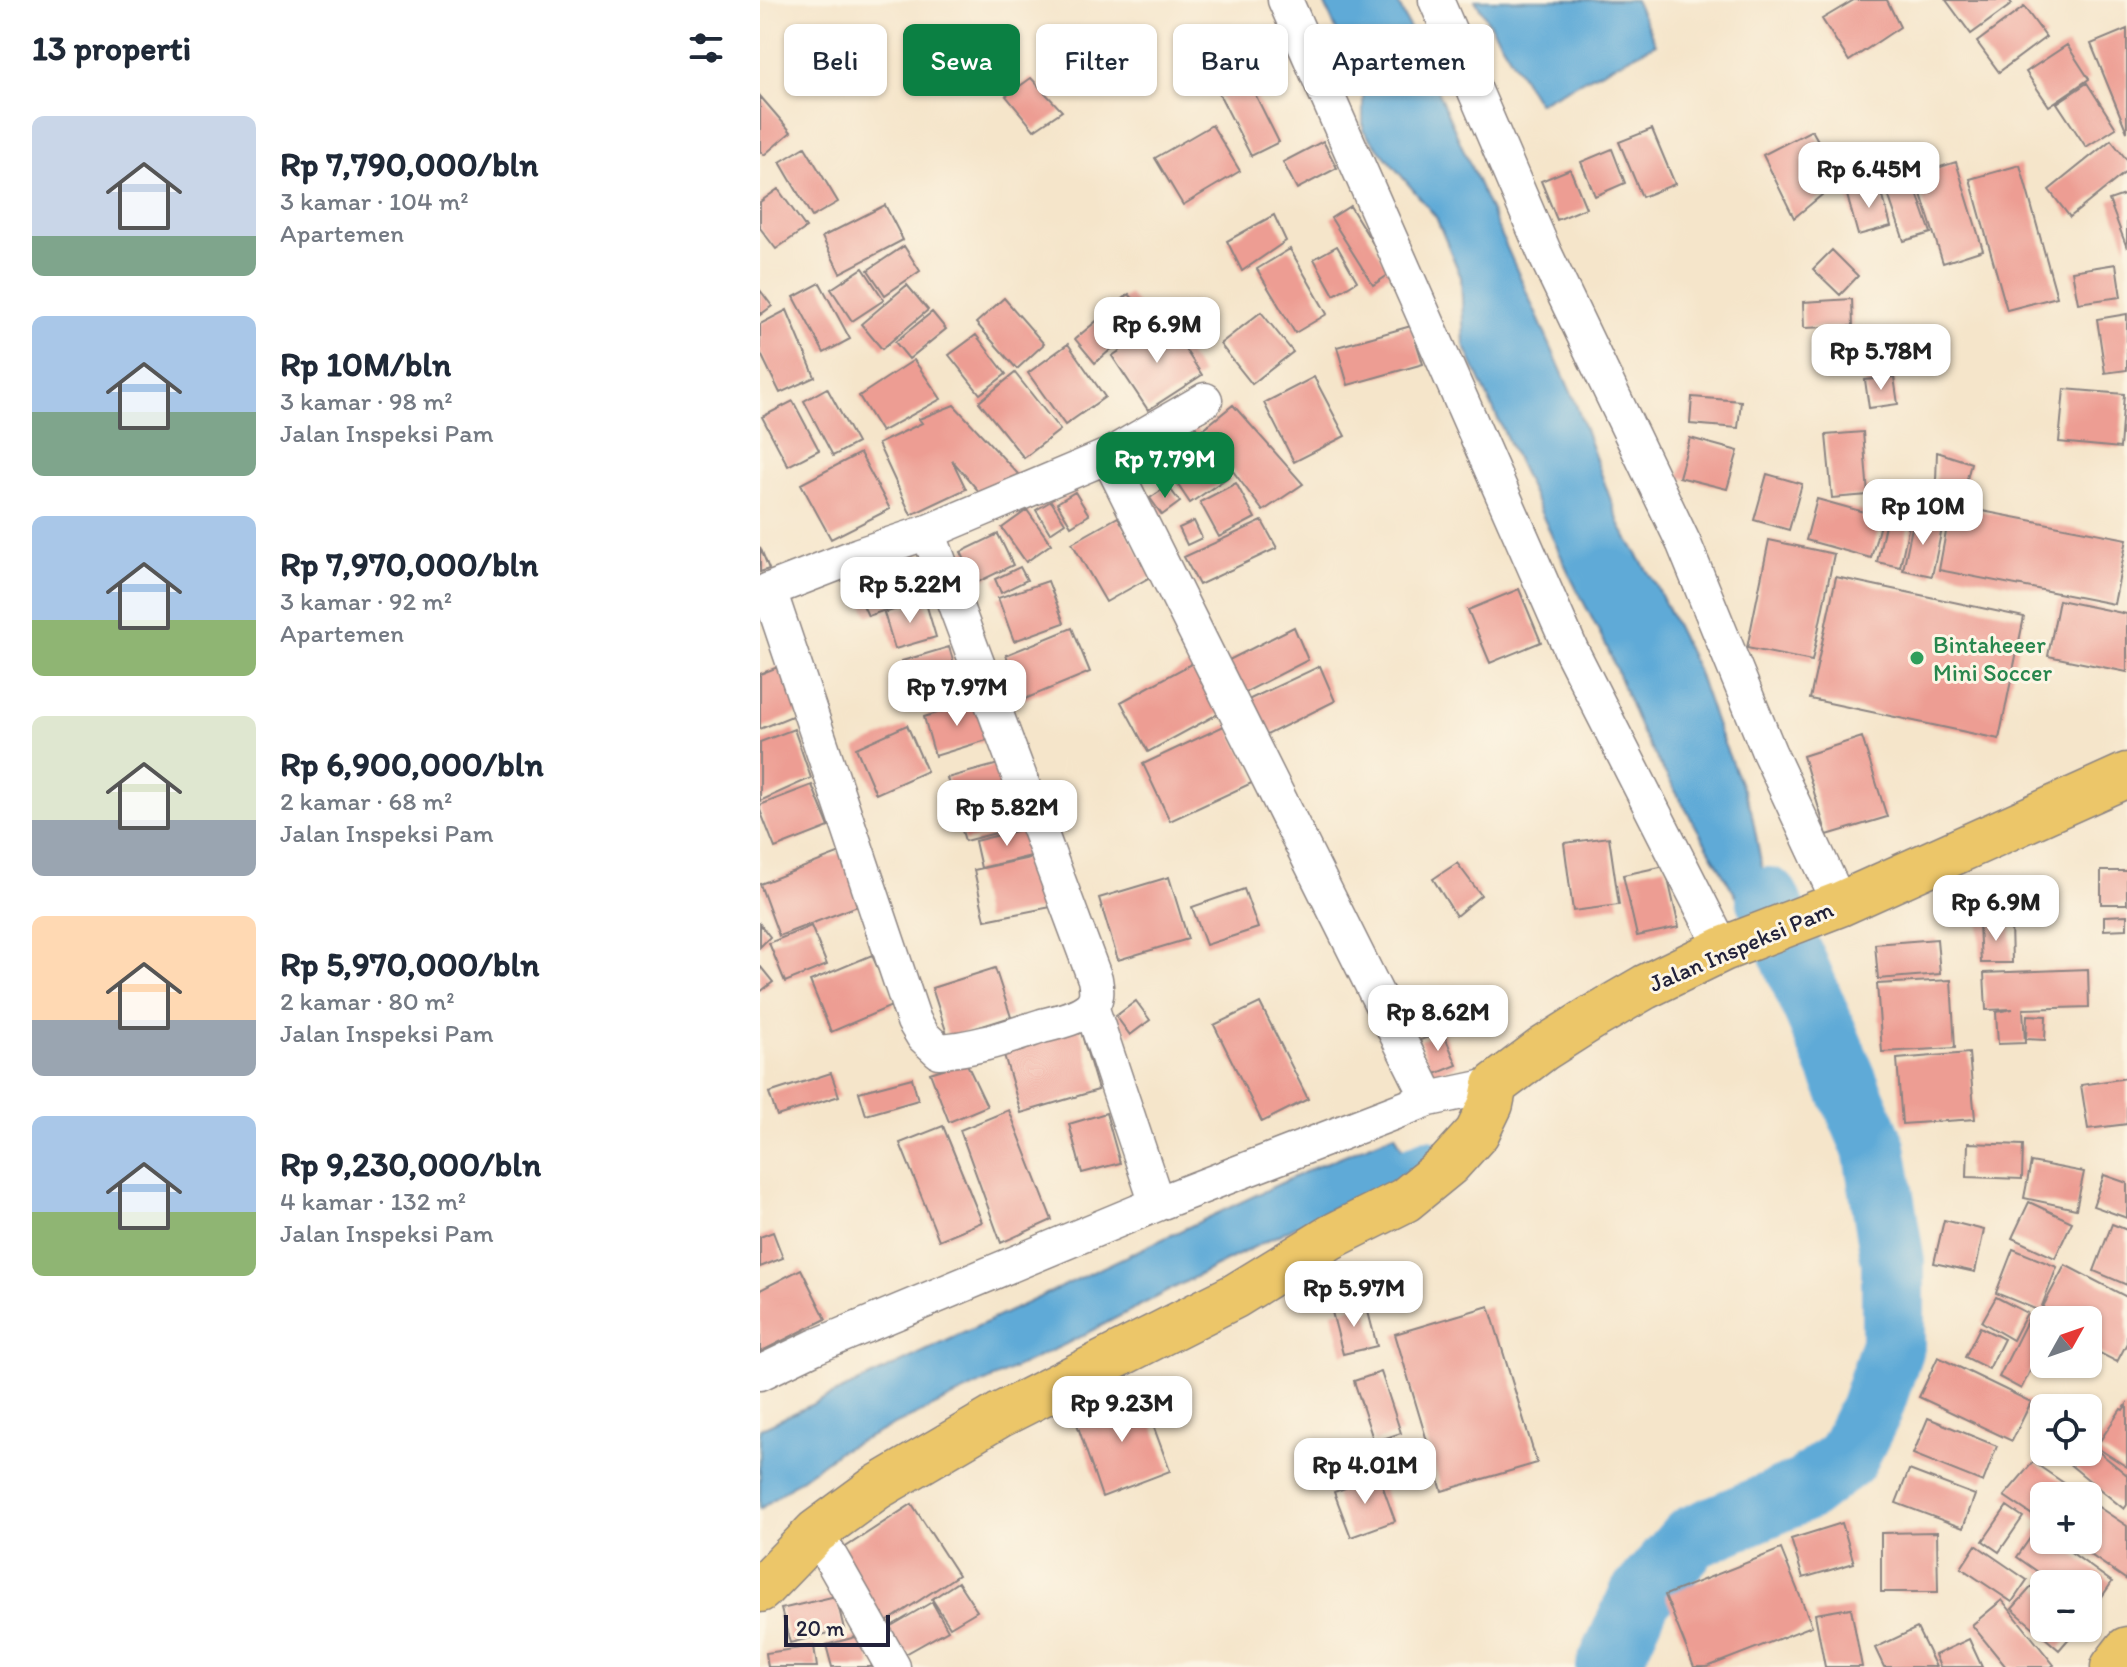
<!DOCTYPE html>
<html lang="id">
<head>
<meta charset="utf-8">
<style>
	body { margin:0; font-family:Itim,sans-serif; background:#f2f2f3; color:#1f2937; height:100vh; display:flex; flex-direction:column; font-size:30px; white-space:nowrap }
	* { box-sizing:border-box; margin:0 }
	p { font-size:26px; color:#747a83 }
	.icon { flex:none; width:44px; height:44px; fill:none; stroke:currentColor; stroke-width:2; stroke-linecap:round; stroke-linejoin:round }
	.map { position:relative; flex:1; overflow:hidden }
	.panel { display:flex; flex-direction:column; background:#fff; width:760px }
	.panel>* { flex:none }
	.hud { position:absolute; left:24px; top:24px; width:760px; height:72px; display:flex; gap:16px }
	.needle { width:52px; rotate:50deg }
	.tools { position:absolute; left:1270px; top:1306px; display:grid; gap:16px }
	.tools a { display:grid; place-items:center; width:72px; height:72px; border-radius:12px; background:#fff; box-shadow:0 2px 6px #0004; font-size:40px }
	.scale { position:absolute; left:24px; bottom:20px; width:106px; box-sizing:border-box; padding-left:8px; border:4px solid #22223b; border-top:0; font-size:22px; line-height:28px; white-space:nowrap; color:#22223b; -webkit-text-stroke:6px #fcf5e5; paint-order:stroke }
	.price { position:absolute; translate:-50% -68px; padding:0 18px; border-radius:16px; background:#fff; color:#222; font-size:26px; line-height:52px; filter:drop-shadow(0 2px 4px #0008) }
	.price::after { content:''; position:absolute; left:50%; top:48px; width:24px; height:18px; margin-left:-12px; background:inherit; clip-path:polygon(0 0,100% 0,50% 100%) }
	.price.active { background:#0b8043; color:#fff }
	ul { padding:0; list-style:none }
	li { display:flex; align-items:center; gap:24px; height:200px; padding:0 32px }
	li span { display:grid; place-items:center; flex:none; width:224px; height:160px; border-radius:12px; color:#555 }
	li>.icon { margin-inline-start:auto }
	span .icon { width:96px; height:96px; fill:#fffc; stroke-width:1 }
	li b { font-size:34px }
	h2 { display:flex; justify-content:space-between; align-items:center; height:96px; padding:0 32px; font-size:34px }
	.chip { padding:0 28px; border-radius:12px; background:#fff; box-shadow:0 2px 6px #0004; font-size:28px; line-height:72px }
	.chip.active { background:#0b8043; color:#fff }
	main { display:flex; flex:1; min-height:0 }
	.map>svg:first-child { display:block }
</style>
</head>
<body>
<main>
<section class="panel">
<h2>13 properti<svg class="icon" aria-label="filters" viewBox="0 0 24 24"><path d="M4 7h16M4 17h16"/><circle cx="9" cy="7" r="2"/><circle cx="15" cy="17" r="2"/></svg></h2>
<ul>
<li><span style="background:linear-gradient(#c9d6e8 75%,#7fa58c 0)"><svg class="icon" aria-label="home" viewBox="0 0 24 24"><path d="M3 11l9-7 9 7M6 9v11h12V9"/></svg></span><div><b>Rp 7,790,000/bln</b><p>3 kamar · 104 m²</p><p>Apartemen</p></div></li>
<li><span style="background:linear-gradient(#a9c7e8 60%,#7fa58c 0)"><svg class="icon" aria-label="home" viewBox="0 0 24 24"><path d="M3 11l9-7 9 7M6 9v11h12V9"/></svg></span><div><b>Rp 10M/bln</b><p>3 kamar · 98 m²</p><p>Jalan Inspeksi Pam</p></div></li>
<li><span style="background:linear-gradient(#a9c7e8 65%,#8fb573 0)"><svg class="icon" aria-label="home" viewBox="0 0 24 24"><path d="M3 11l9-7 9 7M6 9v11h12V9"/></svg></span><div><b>Rp 7,970,000/bln</b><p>3 kamar · 92 m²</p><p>Apartemen</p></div></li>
<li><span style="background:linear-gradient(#dfe7d0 65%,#9aa5b1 0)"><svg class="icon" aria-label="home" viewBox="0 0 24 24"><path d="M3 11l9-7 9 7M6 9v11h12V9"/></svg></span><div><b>Rp 6,900,000/bln</b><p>2 kamar · 68 m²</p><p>Jalan Inspeksi Pam</p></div></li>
<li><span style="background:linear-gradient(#ffd9b3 65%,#9aa5b1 0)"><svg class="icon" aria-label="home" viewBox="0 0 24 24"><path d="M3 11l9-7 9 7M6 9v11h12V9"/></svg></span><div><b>Rp 5,970,000/bln</b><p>2 kamar · 80 m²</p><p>Jalan Inspeksi Pam</p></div></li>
<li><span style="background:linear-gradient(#a9c7e8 60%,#8fb573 0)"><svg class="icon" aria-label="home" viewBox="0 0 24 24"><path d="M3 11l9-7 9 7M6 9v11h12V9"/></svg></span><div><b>Rp 9,230,000/bln</b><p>4 kamar · 132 m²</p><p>Jalan Inspeksi Pam</p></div></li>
</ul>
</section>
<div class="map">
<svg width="1367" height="1667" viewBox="0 0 1367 1667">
	<rect width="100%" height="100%" fill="#fcf5e5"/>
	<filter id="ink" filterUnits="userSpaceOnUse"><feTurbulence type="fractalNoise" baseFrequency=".0125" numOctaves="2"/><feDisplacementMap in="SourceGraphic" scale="16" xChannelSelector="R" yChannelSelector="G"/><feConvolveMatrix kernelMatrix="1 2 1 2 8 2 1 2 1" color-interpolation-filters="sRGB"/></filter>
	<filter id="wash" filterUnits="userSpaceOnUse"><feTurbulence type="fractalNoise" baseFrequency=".006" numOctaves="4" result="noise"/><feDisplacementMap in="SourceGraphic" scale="32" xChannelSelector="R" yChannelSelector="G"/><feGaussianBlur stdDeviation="1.8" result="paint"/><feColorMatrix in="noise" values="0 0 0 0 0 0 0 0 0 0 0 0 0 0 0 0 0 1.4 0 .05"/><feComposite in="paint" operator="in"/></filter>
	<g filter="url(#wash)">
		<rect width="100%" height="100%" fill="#f5e5ca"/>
		<!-- water -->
		<path fill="#5faad7" stroke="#406689" stroke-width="2" d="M563,0H637L814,399L861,528L896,585L936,667L959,732L991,809L1008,899L984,910L882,733L847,647L812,580L704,345L701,277L676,217L603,130V91Z
			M715,0H875L896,44L778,103Z
			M635,1134L650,1165L601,1194L454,1267L306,1344L79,1451L0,1509V1429L551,1169Z"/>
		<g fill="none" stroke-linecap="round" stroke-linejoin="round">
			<!-- canal -->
			<path stroke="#5faad7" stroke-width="36" d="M604,1185L667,1157"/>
			<!-- river -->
			<path stroke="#5faad7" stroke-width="64" d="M848,1667L880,1597L931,1538L1046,1489L1087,1457L1111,1409L1133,1344V1262L1114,1148L1008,899"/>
		</g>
		<g id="blocks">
			<!-- building -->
			<path fill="#ed9d93" d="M1094,0H1127L1140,27L1089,61L1062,19Z
				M1186,0H1249L1252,4L1211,34Z
				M1264,7L1286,37L1239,72L1217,42Z
				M1367,29V132L1331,44Z
				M1307,45L1329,79L1289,106L1266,72Z
				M481,66L519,142L491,156L452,80Z
				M271,78L302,111L274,130L246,96Z
				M1327,83L1356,128L1326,147L1297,103Z
				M0,96L31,132L4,155L0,151Z
				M452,125L480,171L423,205L395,158Z
				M892,129L915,184L882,197L859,142Z
				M1052,130L1080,180L1034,218L1003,155Z
				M1351,140L1367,160V171L1310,217L1289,190Z
				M563,141L577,168L537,189L523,162Z
				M45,147L78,202L52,217L20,162Z
				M852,149L865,183L835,196L821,162Z
				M1196,162L1223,250L1183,263L1155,175Z
				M1260,165L1297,297L1247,310L1210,179Z
				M810,169L826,208L797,220L781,181Z
				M1152,179L1171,233L1144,241L1126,188Z
				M1120,186L1131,226L1098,235L1087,195Z
				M18,189L46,228L16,249L0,228V202Z
				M1367,194V248L1349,200Z
				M125,205L143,240L80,273L62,237Z
				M590,206L631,273L613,285L571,218Z
				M514,215L526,241L482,271L467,241Z
				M144,246L160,271L125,295L108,270Z
				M577,246L597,281L574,295L554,259Z
				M530,249L567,314L535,333L497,269Z
				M1072,250L1098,276L1080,295L1053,269Z
				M1356,264L1361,297L1318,303L1312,271Z
				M103,268L124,300L92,321L71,289Z
				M60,283L90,339L64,353L34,297Z
				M147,285L168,310L122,349L101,324Z
				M0,290L12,306L0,315Z
				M369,294L389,317L335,363L315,339Z
				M244,298L284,344L257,369L216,323Z
				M1092,299L1093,326L1044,328L1043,302Z
				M27,310L55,377L20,393L0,352V324Z
				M172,312L186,329L149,359L135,342Z
				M501,312L533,352L492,384L460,344Z
				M1367,314V370L1345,373L1337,319Z
				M406,320L442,375L388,410L352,356Z
				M651,326L663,364L588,385L577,347Z
				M216,335L246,374L220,394L189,355Z
				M308,344L345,397L305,425L268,373Z
				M154,360L181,399L121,432L99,396Z
				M255,373L300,430L264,458L219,402Z
				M554,377L585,436L534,462L504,403Z
				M1134,377L1138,404L1109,408L1105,380Z
				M67,388L97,443L73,456L44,401Z
				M1304,389L1364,394L1360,448L1299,442Z
				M932,397L981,401L978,428L930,424Z
				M33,401L59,450L28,466L2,417Z
				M194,405L260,476L226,500L192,460L206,489L151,515L118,444L162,423L159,419Z
				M473,405L543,484L503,511L442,430Z
				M432,421L445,441L380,482L367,463Z
				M1103,432L1108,495L1072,498L1066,435Z
				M930,438L978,451L967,489L919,477Z
				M450,446L470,476L430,503L410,473Z
				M1177,452L1211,463L1206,483L1176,481Z
				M100,453L130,509L71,539L41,484Z
				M1007,474L1042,484L1029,530L994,520Z
				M476,483L495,518L459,537L440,502Z
				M408,486L420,502L402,515L390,498Z
				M315,492L329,515L311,526L297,503Z
				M1057,499L1122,517L1111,558L1046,540Z
				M291,501L305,523L290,533L276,510Z
				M1191,505L1367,539L1354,604L1179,570Z
				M267,510L291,544L266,562L242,528Z
				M358,517L392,576L346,602L312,543Z
				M1154,518L1183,524L1172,576L1143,570Z
				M1126,520L1149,525L1140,567L1117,562Z
				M434,521L442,538L427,545L419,528Z
				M502,521L517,548L439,585L424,557Z
				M238,534L253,565L216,583L201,552Z
				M1009,540L1074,554L1052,661L987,648Z
				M0,547L9,569L0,572Z
				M158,553L179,592L108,616L92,581Z
				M260,567L267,580L241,593L235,579Z
				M1076,577L1264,617L1239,739L1050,699Z
				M288,581L304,623L254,641L238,598Z
				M759,589L781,642L730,663L708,610Z
				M165,600L176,637L135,649L124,613Z
				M1299,600L1367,614V672L1288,656Z
				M534,627L548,660L482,694L467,661Z
				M312,628L330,672L265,699L246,655Z
				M189,647L202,690L154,704L142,661Z
				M440,659L467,709L388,752L361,702Z
				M23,665L42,712L0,729V674Z
				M560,666L575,701L505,736L488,700Z
				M218,701L230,739L175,756L164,717Z
				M468,724L496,781L410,821L383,764Z
				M147,725L167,771L116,794L96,748Z
				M34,729L51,778L0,801V742Z
				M1102,737L1127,817L1067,835L1043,756Z
				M250,761L267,825L205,841L187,778Z
				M52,785L69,827L15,848L0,810V805Z
				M272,827L279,854L221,868L215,841Z
				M849,837L859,905L813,911L804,843Z
				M83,852L103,904L19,936L0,884Z
				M279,856L291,907L225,920L214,870Z
				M697,863L721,895L696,916L673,879Z
				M905,866L919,927L877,936L863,875Z
				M1341,871H1367V904H1341Z
				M409,877L428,939L358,960L339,898Z
				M484,889L498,928L446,945L432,907Z
				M1367,915V929L1344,930V916Z
				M1251,923L1252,963H1221L1219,924Z
				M0,924L10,937L0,947Z
				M51,926L67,965L25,982L9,943Z
				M1177,939L1180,974L1118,979L1115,944Z
				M112,955L134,1005L71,1032L50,981Z
				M0,966L13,982L0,992Z
				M235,968L251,1017L188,1037L172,988Z
				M1328,969L1329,1007L1263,1009L1265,1043L1238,1044L1236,1012L1253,1009L1226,1010L1224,973Z
				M1191,980L1195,1048L1122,1052L1117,984Z
				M376,1001L390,1020L370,1035L356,1016Z
				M500,1003L548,1099L502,1122L454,1025Z
				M1267,1015L1286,1016L1285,1040L1266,1039Z
				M319,1025L338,1090L261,1113L242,1048Z
				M683,1032L697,1065L673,1075L660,1040Z
				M1209,1053L1215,1119L1142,1124L1137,1059Z
				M206,1062L227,1106L189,1122L170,1073Z
				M71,1073L79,1096L17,1116L9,1093Z
				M152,1078L158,1100L106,1115L99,1092Z
				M1367,1078V1124L1328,1129L1321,1085Z
				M249,1110L292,1220L241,1243L200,1130Z
				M346,1113L360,1163L322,1173L309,1124Z
				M183,1126L222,1222L179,1240L140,1143Z
				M1208,1143L1263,1145L1262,1179L1207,1177Z
				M1271,1162L1324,1172L1316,1209L1264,1198Z
				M1344,1175L1367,1183V1218L1333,1206Z
				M1269,1202L1312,1222L1295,1258L1252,1238Z
				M1184,1220L1224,1230L1215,1272L1174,1263Z
				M1352,1224L1367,1230V1285L1334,1271Z
				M13,1232L23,1258L0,1267V1237Z
				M1253,1249L1297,1267L1280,1311L1236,1293Z
				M1305,1265L1367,1297V1343L1357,1362L1328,1347V1320H1284V1344L1261,1389L1239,1377L1269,1317L1276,1320Z
				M41,1269L66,1319L0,1352V1290Z
				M1236,1297L1267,1313L1253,1340L1222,1322Z
				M606,1304L617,1346L583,1354L572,1312Z
				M729,1306L777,1463L682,1491L635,1334Z
				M1220,1327L1244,1339L1229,1369L1205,1357Z
				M1178,1357L1271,1402L1252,1441L1159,1397Z
				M621,1372L641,1433L614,1442L594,1381Z
				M380,1390L410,1471L342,1497L315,1418Z
				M1367,1404V1467L1336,1447L1361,1409L1363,1410Z
				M1168,1418L1237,1446L1223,1482L1153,1454Z
				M1328,1443L1367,1475V1505L1364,1509L1297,1454L1299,1452H1328Z
				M1273,1462L1323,1496H1284V1523L1244,1496Z
				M1149,1470L1215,1495L1203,1528L1136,1503Z
				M619,1476L635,1521L591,1537L574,1492Z
				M1328,1500L1367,1526V1580L1309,1540H1328Z
				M152,1504L198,1575L125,1623L78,1552Z
				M1247,1506L1263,1517L1239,1552L1223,1541Z
				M1082,1523L1094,1563L1043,1578L1031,1539Z
				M1277,1528L1284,1533V1540H1294L1352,1582L1332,1611L1328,1608V1584H1295L1257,1557Z
				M1177,1532L1178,1592H1121V1533Z
				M1216,1545L1267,1580L1252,1602L1201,1568Z
				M1021,1549L1052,1626L947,1667H934L905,1595Z
				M198,1582L217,1611L190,1627L172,1599Z
				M1274,1584L1284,1593V1628H1318L1299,1650L1252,1609Z
				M76,1596L84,1629L30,1643L21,1609Z
				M1242,1600L1294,1665L1291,1667H1246L1212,1625Z
				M172,1602L188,1630L142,1656L126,1629Z
				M1091,1608L1102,1667H1065L1055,1614Z
				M1157,1628L1176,1667H1124L1115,1648Z
				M103,1635L112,1667H72L66,1645Z
				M1209,1639L1222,1667H1180L1175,1655Z
				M54,1646L57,1667H8L6,1653Z"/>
		</g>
	</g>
	<g filter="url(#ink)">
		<use href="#blocks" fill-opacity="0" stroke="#8c8482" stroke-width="2"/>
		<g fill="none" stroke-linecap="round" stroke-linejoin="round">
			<!-- minor casing -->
			<g stroke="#8c8482" stroke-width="37">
				<path id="minor" d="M525,0L812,652L963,949
					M676,0L785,254L924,544L1009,752L1080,904
					M348,456L669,1099
					M9,590L154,1021L163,1036L179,1051C215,1049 248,1037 282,1026C298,1022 317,1018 329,1008C338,1000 337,990 335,979L168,532
					M0,596L9,590L99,555L168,532L348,456L445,400
					M331,1006L397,1204
					M0,1373L54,1347L397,1204L669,1099L735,1085
					M56,1532L133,1667"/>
			</g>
			<!-- primary casing -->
			<g stroke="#8c8482" stroke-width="47">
				<path id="primary" d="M0,1590L56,1532L116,1488L240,1415L475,1296L571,1237L645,1200L689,1164L717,1133L731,1104L735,1085L783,1049L830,1019L885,987L963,949L1080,904L1367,775
					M1353,1667L1367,1649"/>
			</g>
			<!-- minor -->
			<use href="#minor" stroke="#fff" stroke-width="34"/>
			<!-- primary -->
			<use href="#primary" stroke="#ecc669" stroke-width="44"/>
		</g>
	</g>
	<!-- markers -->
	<circle fill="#2e9e5b" stroke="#fcf5e5" stroke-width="3" cx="1157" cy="658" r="8"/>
	<g text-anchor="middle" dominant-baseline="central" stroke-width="6" stroke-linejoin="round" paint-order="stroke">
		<!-- leisure labels -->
		<g font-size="24" fill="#27864d" stroke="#fcf5e5" text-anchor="start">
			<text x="1173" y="644">Bintaheeer<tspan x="1173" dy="28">Mini Soccer</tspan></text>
		</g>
		<!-- street labels -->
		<g font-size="24" fill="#22223b" stroke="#fcf5e5">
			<text transform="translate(981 946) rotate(-23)">Jalan Inspeksi Pam</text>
		</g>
	</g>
</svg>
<div class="tools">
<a><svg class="needle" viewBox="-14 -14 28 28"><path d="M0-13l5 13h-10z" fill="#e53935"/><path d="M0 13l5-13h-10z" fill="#747a83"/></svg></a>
<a><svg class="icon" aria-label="locate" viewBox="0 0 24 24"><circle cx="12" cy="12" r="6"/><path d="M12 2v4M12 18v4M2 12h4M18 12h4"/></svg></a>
<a>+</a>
<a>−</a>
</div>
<div class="scale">20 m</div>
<b class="price" style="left:1109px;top:210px">Rp 6.45M</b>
<b class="price" style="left:397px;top:365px">Rp 6.9M</b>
<b class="price" style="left:1121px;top:392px">Rp 5.78M</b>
<b class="price active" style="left:405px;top:500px">Rp 7.79M</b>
<b class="price" style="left:1163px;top:547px">Rp 10M</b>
<b class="price" style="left:150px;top:625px">Rp 5.22M</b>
<b class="price" style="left:197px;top:728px">Rp 7.97M</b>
<b class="price" style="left:247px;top:848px">Rp 5.82M</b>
<b class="price" style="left:1236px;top:943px">Rp 6.9M</b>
<b class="price" style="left:678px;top:1053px">Rp 8.62M</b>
<b class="price" style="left:594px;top:1329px">Rp 5.97M</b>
<b class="price" style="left:362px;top:1444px">Rp 9.23M</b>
<b class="price" style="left:605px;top:1506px">Rp 4.01M</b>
<div class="hud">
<a class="chip">Beli</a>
<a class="chip active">Sewa</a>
<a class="chip">Filter</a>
<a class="chip">Baru</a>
<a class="chip">Apartemen</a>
</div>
</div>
</main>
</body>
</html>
